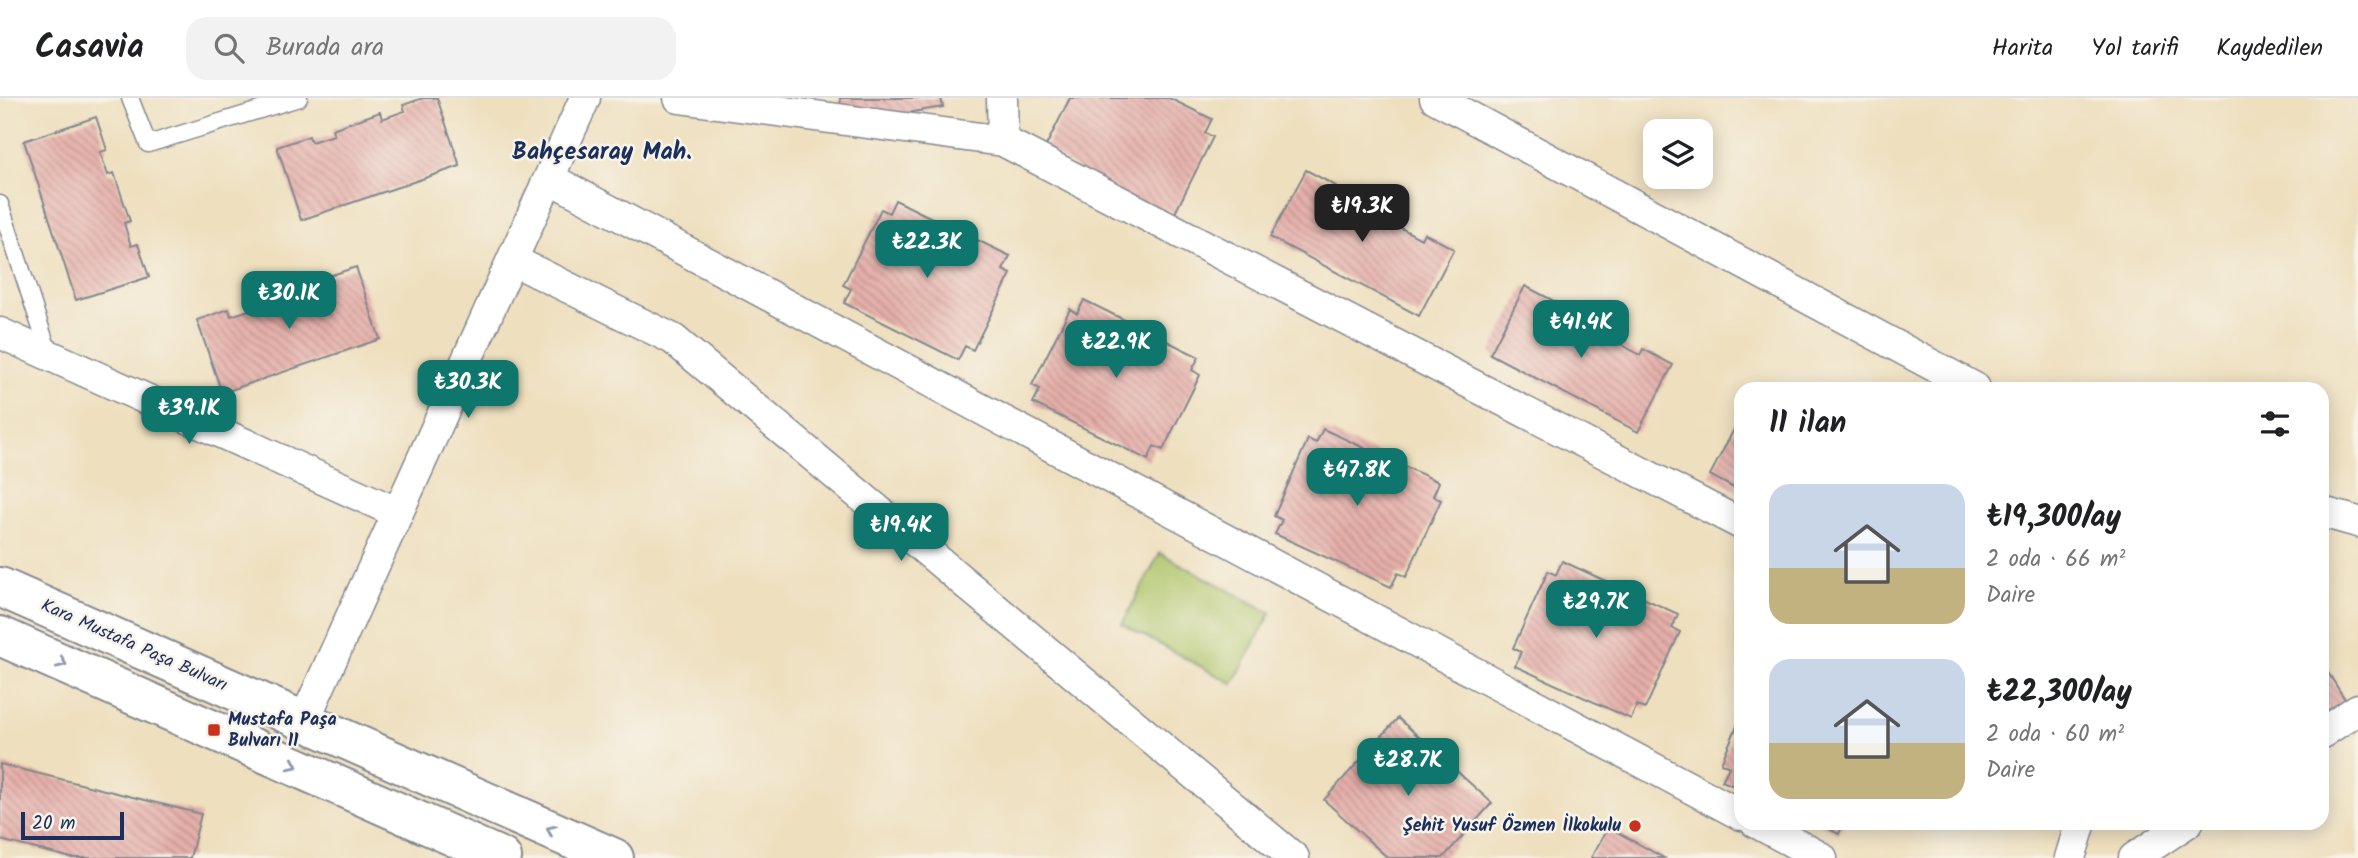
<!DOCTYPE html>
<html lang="tr">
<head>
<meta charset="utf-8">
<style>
	body { margin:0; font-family:Kalam,sans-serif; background:#f2f2f2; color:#202124; height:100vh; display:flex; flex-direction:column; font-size:26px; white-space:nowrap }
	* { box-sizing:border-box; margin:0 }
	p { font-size:23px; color:#757577 }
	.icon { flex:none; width:38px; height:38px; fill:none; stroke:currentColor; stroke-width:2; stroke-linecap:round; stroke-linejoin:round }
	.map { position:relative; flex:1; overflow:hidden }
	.drawer { position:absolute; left:1734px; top:284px; width:595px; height:448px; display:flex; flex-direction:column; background:#fff; border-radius:21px; box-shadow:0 4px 18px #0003 }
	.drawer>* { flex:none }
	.controls { position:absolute; left:1643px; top:21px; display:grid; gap:14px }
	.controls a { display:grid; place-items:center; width:70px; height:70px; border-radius:14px; background:#fff; box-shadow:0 4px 18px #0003; font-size:35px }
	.scale { position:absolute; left:21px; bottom:18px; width:103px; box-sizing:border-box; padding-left:7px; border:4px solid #1b2f5e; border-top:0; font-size:19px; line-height:24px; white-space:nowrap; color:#1b2f5e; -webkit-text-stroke:5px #f7f3e8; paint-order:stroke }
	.price { position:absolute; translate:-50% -60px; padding:0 16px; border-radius:14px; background:#0f766e; color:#fff; font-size:23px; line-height:46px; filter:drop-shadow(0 2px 4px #0008) }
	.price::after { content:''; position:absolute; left:50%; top:42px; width:21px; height:16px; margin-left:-10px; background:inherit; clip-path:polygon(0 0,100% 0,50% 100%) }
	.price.on { background:#222; color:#fff }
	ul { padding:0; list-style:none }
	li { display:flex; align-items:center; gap:21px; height:175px; padding:0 35px }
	li span { display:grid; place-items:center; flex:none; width:196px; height:140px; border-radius:21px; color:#555 }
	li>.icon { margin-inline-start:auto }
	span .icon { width:84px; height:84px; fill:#fffc; stroke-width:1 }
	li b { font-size:30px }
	h2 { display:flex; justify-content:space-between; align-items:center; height:84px; padding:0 35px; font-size:30px }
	header { display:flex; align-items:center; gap:42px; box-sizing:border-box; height:98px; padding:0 35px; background:#fff; border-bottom:2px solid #e0e0e0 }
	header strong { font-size:33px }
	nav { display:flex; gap:38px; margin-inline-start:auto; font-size:24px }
	.search { width:490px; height:63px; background:#f2f2f2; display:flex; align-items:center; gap:18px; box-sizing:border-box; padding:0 24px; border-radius:21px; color:#757577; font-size:26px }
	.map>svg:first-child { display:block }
</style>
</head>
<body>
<header>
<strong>Casavia</strong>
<div class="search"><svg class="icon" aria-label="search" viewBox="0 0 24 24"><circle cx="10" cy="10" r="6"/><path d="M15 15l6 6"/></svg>Burada ara</div>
<nav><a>Harita</a><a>Yol tarifi</a><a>Kaydedilen</a></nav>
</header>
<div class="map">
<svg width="2358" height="760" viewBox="0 0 2358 760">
	<defs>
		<pattern id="building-back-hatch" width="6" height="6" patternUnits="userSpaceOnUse" patternTransform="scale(1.75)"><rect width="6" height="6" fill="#e6afa9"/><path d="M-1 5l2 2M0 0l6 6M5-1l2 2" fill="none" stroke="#ba8f8d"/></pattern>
	</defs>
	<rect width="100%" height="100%" fill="#f7f3e8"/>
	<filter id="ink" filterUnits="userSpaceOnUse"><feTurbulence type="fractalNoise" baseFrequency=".0143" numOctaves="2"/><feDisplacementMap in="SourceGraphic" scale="14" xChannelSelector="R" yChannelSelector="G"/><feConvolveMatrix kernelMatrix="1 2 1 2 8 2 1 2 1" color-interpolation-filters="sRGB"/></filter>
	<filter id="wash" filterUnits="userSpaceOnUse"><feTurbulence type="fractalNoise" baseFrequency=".00686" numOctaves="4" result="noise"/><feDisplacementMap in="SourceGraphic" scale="28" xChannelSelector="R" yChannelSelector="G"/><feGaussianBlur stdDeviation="1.57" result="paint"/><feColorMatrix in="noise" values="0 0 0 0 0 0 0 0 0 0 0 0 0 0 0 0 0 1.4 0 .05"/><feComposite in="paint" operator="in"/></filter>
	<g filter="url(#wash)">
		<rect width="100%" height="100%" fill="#eedfbe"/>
		<!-- garden -->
		<path fill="#aec468" stroke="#647a63" stroke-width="2" d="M1160,455L1271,515L1233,586L1122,526Z"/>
		<g id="blocks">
			<!-- building -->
			<path fill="url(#building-back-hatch)" d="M423,0H437L460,68L301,122L277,49L309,38L311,44L334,37L332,31L380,14L382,21L405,13L403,7Z
				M840,0H941L943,9L859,23L842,16Z
				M1070,0H1169L1212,21L1205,35L1213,39L1175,115L1167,111L1160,125L1045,50Z
				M96,19L107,52L100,54L108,77L114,75L130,123L124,125L131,148L138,146L149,179L76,202L24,43Z
				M1306,72L1336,88L1333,94L1355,106L1358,99L1402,123L1399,129L1421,141L1424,135L1454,151L1419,218L1270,139Z
				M895,102L1010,158L1003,172L1011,176L973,252L965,248L958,262L844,205L851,191L843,187L881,111L889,115Z
				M356,169L380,241L222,295L197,222L229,211L231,218L255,210L253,203L300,188L302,194L325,186L323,180Z
				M1525,188L1556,204L1553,210L1574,222L1577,216L1622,239L1619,245L1640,257L1643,251L1673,267L1638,334L1490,256Z
				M1084,202L1199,259L1192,272L1200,277L1163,352L1154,348L1148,362L1033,305L1040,291L1032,287L1070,211L1077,216Z
				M1741,318V394L1710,377Z
				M1323,331L1439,384L1433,398L1441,402L1406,479L1398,475L1391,489L1275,436L1282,422L1274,418L1308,341L1316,345Z
				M1562,463L1678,516L1672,530L1680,534L1645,611L1637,607L1631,621L1515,568L1521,554L1513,550L1548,473L1556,477Z
				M2322,565L2346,603L2322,618Z
				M1741,619V691L1722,683L1729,669L1721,665Z
				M1398,620L1492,705L1443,760H1388L1324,702Z
				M0,666L201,716L190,760H72L0,742Z
				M1814,724H1844L1839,736Z
				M1608,729L1664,760H1591Z"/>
		</g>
	</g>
	<g filter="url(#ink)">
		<use href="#blocks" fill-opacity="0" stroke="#84878e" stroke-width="2"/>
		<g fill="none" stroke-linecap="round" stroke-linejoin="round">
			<!-- lane casing -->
			<g stroke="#84878e" stroke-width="19">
				<path id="lane" d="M130,0L148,46L299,0
					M0,106L50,258"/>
			</g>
			<!-- street casing -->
			<g stroke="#84878e" stroke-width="33">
				<path id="street" d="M679,0L1003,43L1741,426
					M1002,0L1003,43
					M1435,0L1975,290
					M549,80L1741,717
					M512,162L673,241L1294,760
					M0,235L398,415
					M2322,414L2358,424
					M304,623L585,0
					M2322,635L2358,611
					M1755,724L1822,760
					M2070,760L2081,724
					M2134,760L2188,724"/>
			</g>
			<!-- primary casing -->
			<g stroke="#84878e" stroke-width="42">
				<path id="primary" d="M0,489L614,760
					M0,538L502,760"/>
			</g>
			<!-- lane -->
			<use href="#lane" stroke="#fff" stroke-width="16"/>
			<!-- street -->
			<use href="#street" stroke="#fff" stroke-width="30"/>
			<!-- primary -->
			<use href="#primary" stroke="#fff" stroke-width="38"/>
		</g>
		<!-- one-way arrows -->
		<defs><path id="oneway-chevron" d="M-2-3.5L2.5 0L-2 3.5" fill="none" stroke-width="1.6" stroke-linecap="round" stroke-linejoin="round" transform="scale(1.75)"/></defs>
		<g stroke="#8d97ae">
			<use href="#oneway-chevron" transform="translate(62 565) rotate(24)"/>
			<use href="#oneway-chevron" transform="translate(293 667) rotate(24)"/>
			<use href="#oneway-chevron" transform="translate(551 732) rotate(-156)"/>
		</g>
	</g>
	<!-- markers -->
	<g fill="#c8321e" stroke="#f7f3e8" stroke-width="2.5">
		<rect x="207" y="625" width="14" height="14" rx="3.5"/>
		<circle cx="1635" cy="728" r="7"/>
	</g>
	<g text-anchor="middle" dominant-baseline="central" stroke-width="5" stroke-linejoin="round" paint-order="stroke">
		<!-- street labels -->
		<g font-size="18" fill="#1b2f5e" stroke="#f7f3e8">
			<text transform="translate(134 548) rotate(24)">Kara Mustafa Paşa Bulvarı</text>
		</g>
		<!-- poi labels -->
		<g font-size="18" font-weight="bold" fill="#1b2f5e" stroke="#f7f3e8" text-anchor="start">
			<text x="228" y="622">Mustafa Paşa<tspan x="228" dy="21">Bulvarı 11</tspan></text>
			<text x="1621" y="728" text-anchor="end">Şehit Yusuf Özmen İlkokulu</text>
		</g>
		<!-- district labels -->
		<g font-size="24" font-weight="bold" fill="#1b2f5e" stroke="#f7f3e8">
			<text x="602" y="54">Bahçesaray Mah.</text>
		</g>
	</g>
</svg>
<div class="controls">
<a><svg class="icon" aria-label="layers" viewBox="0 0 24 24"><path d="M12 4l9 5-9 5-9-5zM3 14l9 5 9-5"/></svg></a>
</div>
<div class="scale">20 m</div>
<b class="price on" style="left:1362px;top:146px">₺19.3K</b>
<b class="price" style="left:927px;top:182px">₺22.3K</b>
<b class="price" style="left:289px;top:233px">₺30.1K</b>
<b class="price" style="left:1581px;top:262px">₺41.4K</b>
<b class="price" style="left:1116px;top:282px">₺22.9K</b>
<b class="price" style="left:468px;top:322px">₺30.3K</b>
<b class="price" style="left:189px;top:348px">₺39.1K</b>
<b class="price" style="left:1357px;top:410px">₺47.8K</b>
<b class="price" style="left:901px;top:465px">₺19.4K</b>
<b class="price" style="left:1596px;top:542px">₺29.7K</b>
<b class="price" style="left:1408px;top:700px">₺28.7K</b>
<section class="drawer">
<h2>11 ilan<svg class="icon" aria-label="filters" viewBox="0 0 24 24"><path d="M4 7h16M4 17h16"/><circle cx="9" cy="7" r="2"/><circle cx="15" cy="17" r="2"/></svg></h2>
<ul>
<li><span style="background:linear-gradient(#c9d6e8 60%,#c2b280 0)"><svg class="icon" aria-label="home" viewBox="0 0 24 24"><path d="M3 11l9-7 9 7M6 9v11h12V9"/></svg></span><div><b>₺19,300/ay</b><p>2 oda · 66 m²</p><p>Daire</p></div></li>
<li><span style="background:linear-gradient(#c9d6e8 60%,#c2b280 0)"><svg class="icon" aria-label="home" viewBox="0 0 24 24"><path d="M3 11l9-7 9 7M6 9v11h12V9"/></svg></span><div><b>₺22,300/ay</b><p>2 oda · 60 m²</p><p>Daire</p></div></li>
</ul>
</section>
</div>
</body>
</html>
